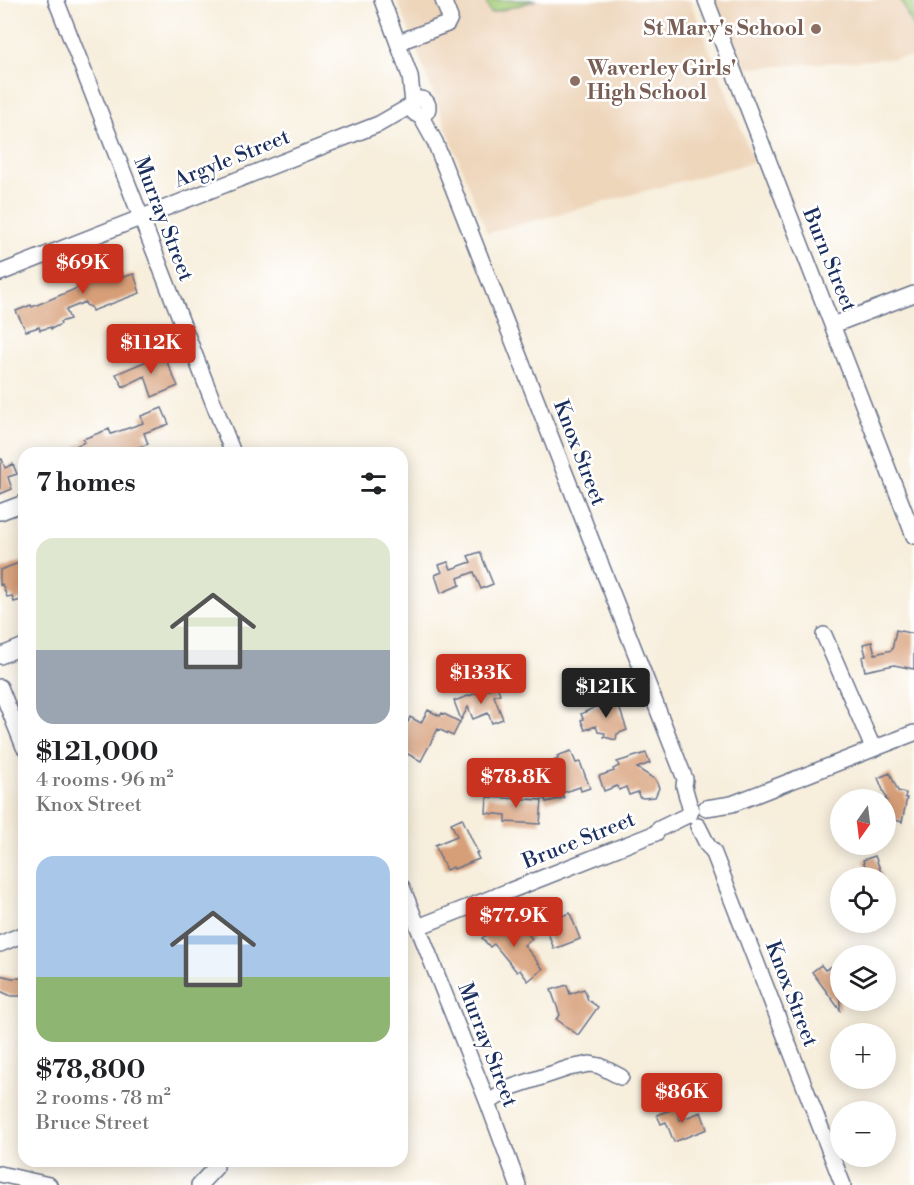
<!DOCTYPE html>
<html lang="en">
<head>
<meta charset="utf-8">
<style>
	body { margin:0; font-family:"Libre Bodoni",serif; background:#f2f2f2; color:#202124; height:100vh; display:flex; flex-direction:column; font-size:22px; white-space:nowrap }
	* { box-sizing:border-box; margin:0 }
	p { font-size:20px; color:#757577 }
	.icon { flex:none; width:33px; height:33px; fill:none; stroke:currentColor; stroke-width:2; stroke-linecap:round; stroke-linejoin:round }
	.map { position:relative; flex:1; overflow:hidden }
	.details { position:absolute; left:18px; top:447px; width:390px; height:720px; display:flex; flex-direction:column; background:#fff; border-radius:18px; box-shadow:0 3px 15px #0003 }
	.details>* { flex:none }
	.needle { width:39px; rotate:194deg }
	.tools { position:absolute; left:830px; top:789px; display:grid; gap:12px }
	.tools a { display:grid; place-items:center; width:66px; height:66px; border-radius:50%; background:#fff; box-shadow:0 3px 15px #0003; font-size:30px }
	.price { position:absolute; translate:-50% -51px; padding:0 14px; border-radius:6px; background:#c8321e; color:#fff; font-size:20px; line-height:39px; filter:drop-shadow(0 2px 3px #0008) }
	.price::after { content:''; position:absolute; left:50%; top:36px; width:18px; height:14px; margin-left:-9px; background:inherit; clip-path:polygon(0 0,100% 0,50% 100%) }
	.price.on { background:#222; color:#fff }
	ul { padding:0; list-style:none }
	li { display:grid; align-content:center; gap:12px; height:318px; padding:0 18px }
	li span { display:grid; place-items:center; height:186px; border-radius:18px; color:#555 }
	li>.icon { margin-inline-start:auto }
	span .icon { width:108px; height:108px; fill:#fffc; stroke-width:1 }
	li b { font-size:26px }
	h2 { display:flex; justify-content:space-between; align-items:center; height:72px; padding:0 18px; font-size:26px }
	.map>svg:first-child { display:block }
</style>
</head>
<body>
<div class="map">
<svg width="914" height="1185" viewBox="0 0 914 1185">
	<rect width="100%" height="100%" fill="#fff"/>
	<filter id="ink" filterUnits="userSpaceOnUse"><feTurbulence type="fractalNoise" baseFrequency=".0167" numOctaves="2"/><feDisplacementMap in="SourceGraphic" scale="12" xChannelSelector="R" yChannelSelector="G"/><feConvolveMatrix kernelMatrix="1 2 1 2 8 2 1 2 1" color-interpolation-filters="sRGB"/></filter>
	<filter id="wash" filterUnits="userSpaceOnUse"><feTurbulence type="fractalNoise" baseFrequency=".008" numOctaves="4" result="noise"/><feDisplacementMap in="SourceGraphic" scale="24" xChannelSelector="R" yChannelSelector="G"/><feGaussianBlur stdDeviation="1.35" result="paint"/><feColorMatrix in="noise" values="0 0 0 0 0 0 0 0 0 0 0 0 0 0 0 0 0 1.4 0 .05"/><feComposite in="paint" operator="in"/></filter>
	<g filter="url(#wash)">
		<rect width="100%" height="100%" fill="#f7eedc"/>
		<!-- built -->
		<path fill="#eed6bb" d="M397,0H690L754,162L487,233Z
			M707,0H914V57L733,69Z"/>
		<!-- green -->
		<path fill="#a6ce79" stroke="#607e6c" stroke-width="1.5" d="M485,0H537L491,13Z
			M901,0H914V30Z"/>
		<g id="blocks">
			<!-- building -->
			<path fill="#d79f78" d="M107,256L115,261L123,277L134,274L140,293L92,311L91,307L86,305L85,302L66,310L70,319L60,322L61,324L51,329V327L40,330L39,327L26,331L16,311L31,305L32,307L80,287L74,266L84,263L86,267Z
				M163,354L178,386L152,397L145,376L123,387L116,374Z
				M162,408L169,424L144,433L148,444L122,453H79L76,446L85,442L83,439L109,429L111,434L143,423L141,416Z
				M0,459H2L5,468L13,464L17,474L8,477L12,489L0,494Z
				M480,552L493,584L481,589L474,572L458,578L460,585L441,593L435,575L442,572L439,565L448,562L451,569L471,562L468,556Z
				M24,561V599L14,602L12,596L7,597L2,584L0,585V570Z
				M896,630L914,634V669L894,665L865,671L862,657L866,656L863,644L872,642L875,654L892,650Z
				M497,686L500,694L494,696L503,719L492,723L488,713L473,719L468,707L461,720L454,701Z
				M615,695L627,730L617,734L616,740L604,737L605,733L598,732L596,726L585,730L581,720L583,719L581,714L600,705L603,702L602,700Z
				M428,710L440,716L442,713L460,722L453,736L438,729L421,761L402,751V719L408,722L410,717L421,723Z
				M571,751L576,763L580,762L590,788L581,791L580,787L562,793L564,798L546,802L536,772L538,771L537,768L558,759L557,756Z
				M646,753L650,763L637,768L656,780L659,788L655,797L643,798L639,797L638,792L629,795L626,787L619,790L617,786L604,791L599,776L614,771L613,769L619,766L617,762Z
				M890,773L898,791L906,793L905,798H907L902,822L885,817V799L887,800L878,778Z
				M487,797L542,800L540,824L506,822V815L486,813Z
				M462,818L478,853H476L479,859L454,869L453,867L446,870L435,845L457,836L451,823Z
				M875,856L877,861L883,878H869L863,860Z
				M550,903L556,918L570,913L580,939L554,949L542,917L537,919L533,910Z
				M506,919L517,933L524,928L532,939L524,945L543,969L528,981L520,970L517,972L494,944L490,947L482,938Z
				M840,963V1010L812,972L821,965L825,970L832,966L834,968Z
				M0,975L12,978H24V996H11L0,991Z
				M567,985L570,994L584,989L588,1000L598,1007L578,1035L556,1019L560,1015L551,990Z
				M675,1108L680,1120L701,1112L707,1129L674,1142L666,1122L661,1124L657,1115Z"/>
		</g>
	</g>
	<g filter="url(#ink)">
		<use href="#blocks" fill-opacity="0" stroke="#68728a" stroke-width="1.5"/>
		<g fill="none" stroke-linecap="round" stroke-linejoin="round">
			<!-- minor casing -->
			<g stroke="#68728a" stroke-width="18">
				<path id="minor" d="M56,0L233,453
					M382,0L410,76L413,103
					M706,0L914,536
					M399,42L447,24L450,18L443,0
					M412 107a8 8 0 1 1 16 0a8 8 0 1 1-16 0Z
					M420,115L435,142L685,779L684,786L691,811
					M0,273L379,124L412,105
					M833,325L914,294
					M0,512L24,503
					M824,635L873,748
					M0,656L24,646
					M0,687L24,747
					M706,808L732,804L914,733
					M698,826L708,846L713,851L843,1185
					M402,887L488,1103L518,1185
					M418,927L656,833L659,829L690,814
					M0,944L24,934
					M488,1103L512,1087L569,1068L590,1064L600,1066L621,1077
					M0,1174L49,1185
					M199,1185L216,1167"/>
			</g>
			<!-- minor -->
			<use href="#minor" stroke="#fff" stroke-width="15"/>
		</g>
	</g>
	<!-- markers -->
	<g fill="#8d6e63" stroke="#fff" stroke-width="2">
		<circle cx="816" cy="29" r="6"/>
		<circle cx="575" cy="81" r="6"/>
	</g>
	<g text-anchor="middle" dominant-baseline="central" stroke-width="5" stroke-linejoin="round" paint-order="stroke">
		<!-- education labels -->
		<g font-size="21" font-weight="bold" fill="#785e54" stroke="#fff" text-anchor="end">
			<text x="804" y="29">St Mary's School</text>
			<text x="587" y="69" text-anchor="start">Waverley Girls'<tspan x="587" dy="24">High School</tspan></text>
		</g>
		<!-- street labels -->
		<g font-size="21" fill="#1b2f5e" stroke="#fff">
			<text transform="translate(232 159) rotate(-22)">Argyle Street</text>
			<text transform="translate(163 219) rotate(69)">Murray Street</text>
			<text transform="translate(829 260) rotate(68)">Burn Street</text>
			<text transform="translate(579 453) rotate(69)">Knox Street</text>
			<text transform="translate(579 841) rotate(-22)">Bruce Street</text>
			<text transform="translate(791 994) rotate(69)">Knox Street</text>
			<text transform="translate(487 1045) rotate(69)">Murray Street</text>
		</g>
	</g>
</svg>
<div class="tools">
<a><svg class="needle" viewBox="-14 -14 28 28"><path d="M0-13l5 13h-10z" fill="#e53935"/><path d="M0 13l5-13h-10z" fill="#757577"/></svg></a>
<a><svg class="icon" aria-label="locate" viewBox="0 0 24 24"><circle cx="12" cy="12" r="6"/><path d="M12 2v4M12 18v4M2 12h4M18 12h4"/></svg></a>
<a><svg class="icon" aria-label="layers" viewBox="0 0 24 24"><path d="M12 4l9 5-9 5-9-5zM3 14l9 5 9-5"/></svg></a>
<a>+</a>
<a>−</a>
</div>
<b class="price" style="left:83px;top:295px">$69K</b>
<b class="price" style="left:151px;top:375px">$112K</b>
<b class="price" style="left:481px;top:705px">$133K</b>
<b class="price on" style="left:606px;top:719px">$121K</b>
<b class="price" style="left:516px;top:809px">$78.8K</b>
<b class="price" style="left:514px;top:948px">$77.9K</b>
<b class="price" style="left:682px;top:1124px">$86K</b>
<section class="details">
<h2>7 homes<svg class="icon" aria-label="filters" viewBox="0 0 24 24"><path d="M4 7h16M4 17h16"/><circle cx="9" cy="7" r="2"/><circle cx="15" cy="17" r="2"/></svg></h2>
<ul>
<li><span style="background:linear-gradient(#dfe7d0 60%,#9aa5b1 0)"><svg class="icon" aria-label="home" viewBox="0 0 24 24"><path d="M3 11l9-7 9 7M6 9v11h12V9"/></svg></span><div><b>$121,000</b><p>4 rooms · 96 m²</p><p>Knox Street</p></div></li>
<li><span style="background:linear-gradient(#a9c7e8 65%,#8fb573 0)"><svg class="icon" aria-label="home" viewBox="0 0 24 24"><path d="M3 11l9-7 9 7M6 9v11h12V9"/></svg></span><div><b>$78,800</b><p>2 rooms · 78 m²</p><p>Bruce Street</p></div></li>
</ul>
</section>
</div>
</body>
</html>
